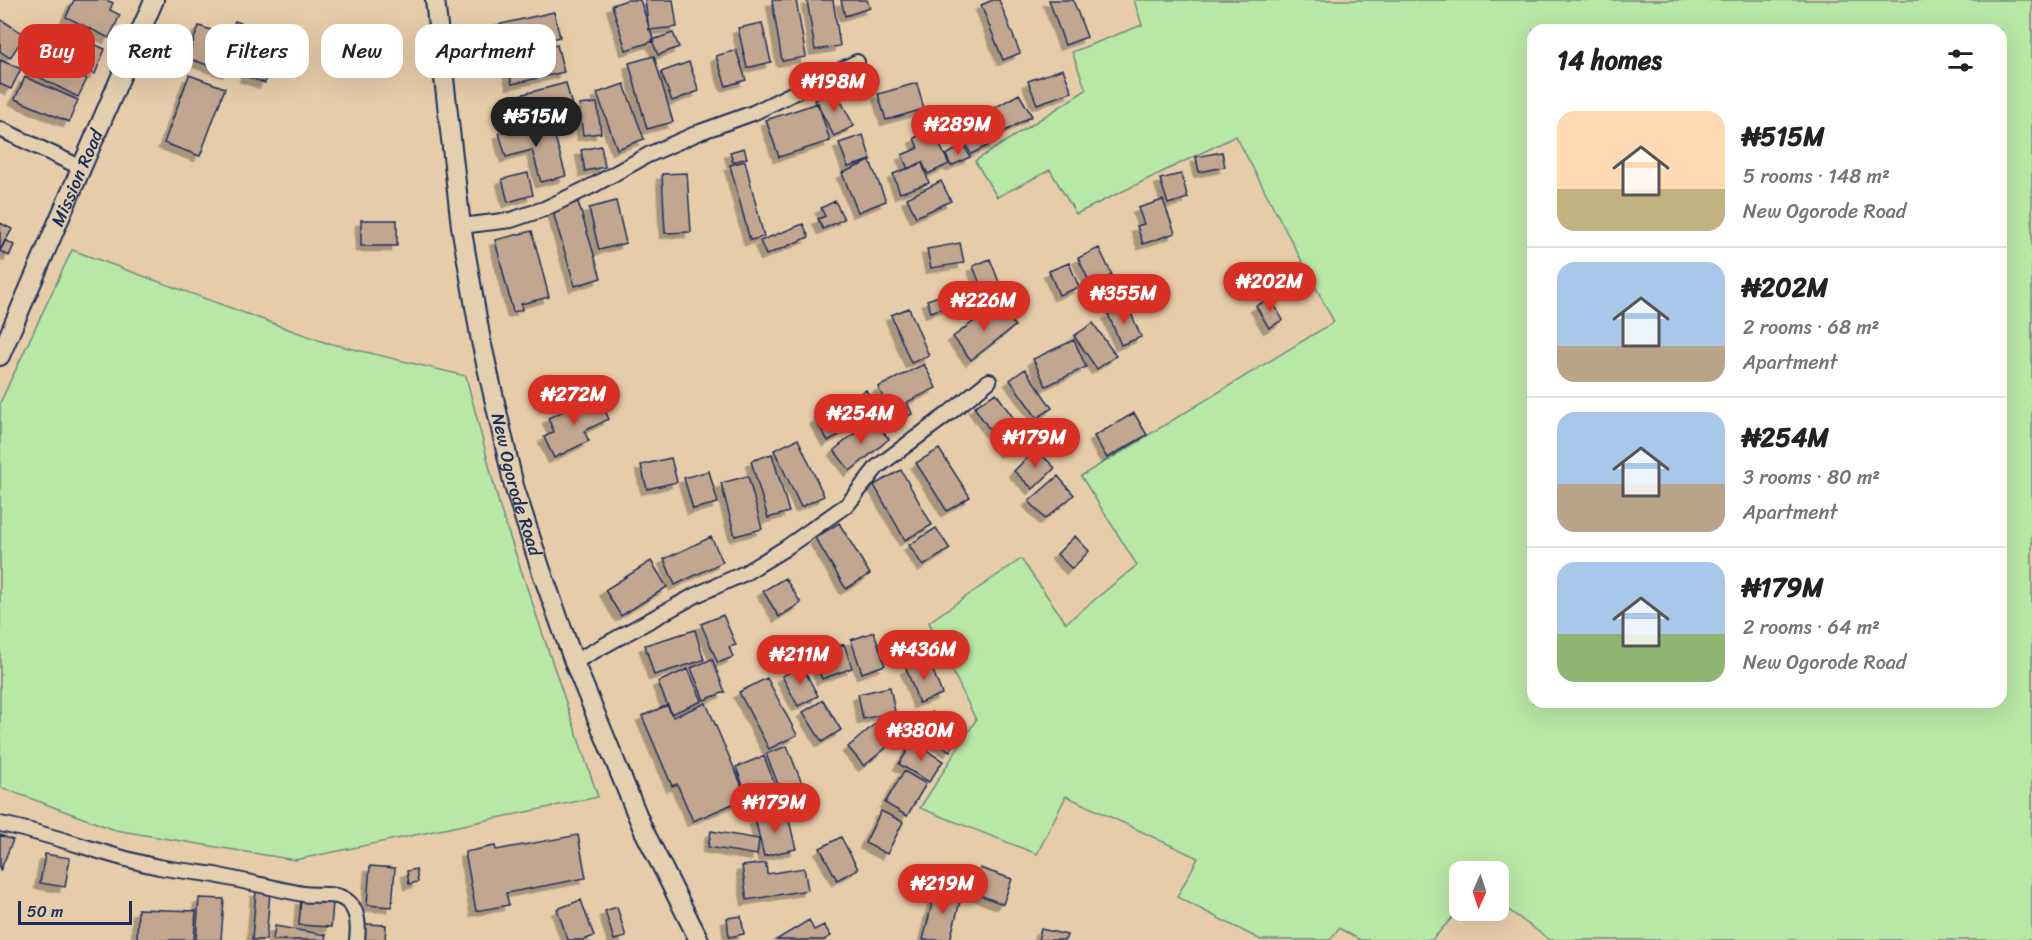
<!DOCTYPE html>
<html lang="en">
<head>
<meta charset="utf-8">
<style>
	body { margin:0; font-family:Sriracha,sans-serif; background:#f6f6f6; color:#222; height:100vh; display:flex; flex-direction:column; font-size:22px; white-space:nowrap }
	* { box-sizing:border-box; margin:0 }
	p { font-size:20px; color:#767676 }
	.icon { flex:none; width:33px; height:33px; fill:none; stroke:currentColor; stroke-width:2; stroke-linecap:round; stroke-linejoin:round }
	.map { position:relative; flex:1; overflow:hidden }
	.details { position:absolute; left:1527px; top:24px; width:480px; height:684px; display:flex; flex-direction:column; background:#fff; border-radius:18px; box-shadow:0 6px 24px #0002 }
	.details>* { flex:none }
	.hud { position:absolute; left:18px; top:24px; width:570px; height:54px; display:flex; gap:12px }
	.needle { width:39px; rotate:183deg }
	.fabs { position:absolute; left:1449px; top:861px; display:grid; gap:12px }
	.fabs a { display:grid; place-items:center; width:60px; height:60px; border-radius:12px; background:#fff; box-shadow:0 6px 24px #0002; font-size:30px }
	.scale { position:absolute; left:18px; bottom:15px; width:114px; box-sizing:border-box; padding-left:6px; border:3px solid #1b2f5e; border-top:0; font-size:16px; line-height:21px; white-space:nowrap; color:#1b2f5e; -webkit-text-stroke:4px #e4cfae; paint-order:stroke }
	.price { position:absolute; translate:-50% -51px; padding:0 14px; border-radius:21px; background:#d93025; color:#fff; font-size:20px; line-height:39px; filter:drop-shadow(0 2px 3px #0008) }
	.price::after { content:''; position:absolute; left:50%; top:36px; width:18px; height:14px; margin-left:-9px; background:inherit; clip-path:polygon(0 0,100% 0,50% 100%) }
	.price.current { background:#222; color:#fff }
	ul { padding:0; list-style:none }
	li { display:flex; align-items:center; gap:18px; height:150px; padding:0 30px }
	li+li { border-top:2px solid #e0e0e0 }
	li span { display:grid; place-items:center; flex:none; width:168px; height:120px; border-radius:18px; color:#555 }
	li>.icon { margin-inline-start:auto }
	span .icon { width:72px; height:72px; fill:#fffc; stroke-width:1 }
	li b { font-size:26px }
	h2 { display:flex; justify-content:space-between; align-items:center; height:72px; padding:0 30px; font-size:26px }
	.chip { padding:0 21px; border-radius:18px; background:#fff; box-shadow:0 6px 24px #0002; font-size:21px; line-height:54px }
	.chip.current { background:#d93025; color:#fff }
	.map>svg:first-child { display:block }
</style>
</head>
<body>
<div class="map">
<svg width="2032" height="940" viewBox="0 0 2032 940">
	<defs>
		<filter id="shadow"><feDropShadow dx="-5.5" dy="5.5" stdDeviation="0" flood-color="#0004"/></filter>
	</defs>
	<rect width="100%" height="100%" fill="#e7cca9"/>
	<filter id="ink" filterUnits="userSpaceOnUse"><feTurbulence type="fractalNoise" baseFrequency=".0167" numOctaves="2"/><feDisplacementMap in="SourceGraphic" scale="12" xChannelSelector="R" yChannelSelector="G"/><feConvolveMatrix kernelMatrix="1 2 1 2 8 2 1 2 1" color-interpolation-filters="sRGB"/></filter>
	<g filter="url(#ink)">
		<!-- green -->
		<path fill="#b9e7a5" stroke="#6a8b82" stroke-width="1.5" fill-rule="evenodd" d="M1134,0H2032V940H1550L1499,903L1498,872H1460L1459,910L1432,940H1360L1339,928L1330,940H1261L1177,897L1198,858L1066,796L1037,854L920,808L976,720L929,622L1021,559L1066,623L1137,565L1081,476L1334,322L1236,136L1076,214L1050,170L997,197L975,161L1086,90L1072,52L1142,25ZM1533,30H2001V702H1533Z
			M72,250L324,342L466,376L500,508L598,797L295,860L115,830L0,787V403Z"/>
		<!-- building -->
		<path fill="#c3a690" stroke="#1b2f5e" stroke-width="1.5" filter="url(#shadow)" d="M74,0H106L113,3L110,10L120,15L109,38L66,17Z
			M627,0H640L654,41L626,50L612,5Z
			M645,0H673L677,27L649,30Z
			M772,0H796L806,57L782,61Z
			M807,0H833L840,46L815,50Z
			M841,0H867L870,8L845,16Z
			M993,0H999L1020,53L1003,60L981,5Z
			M1049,0H1073L1087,37L1065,45Z
			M554,12L560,37L498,52L492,26Z
			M0,19L25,35L10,58L0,51Z
			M235,21L264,31L261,39L278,45L265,83L245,76L249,66L232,59L228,72L187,58L199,26L229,36Z
			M762,23L771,62L747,68L738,28Z
			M52,26L105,49L95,74L41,51Z
			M673,33L679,47L658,55L652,40Z
			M557,45L564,72L512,84L505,57Z
			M736,50L746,80L726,86L716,56Z
			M654,56L673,122L647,129L629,63Z
			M42,57L87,79L78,97L33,74Z
			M477,58H491L492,67H477Z
			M0,60L21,69L11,89L0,84Z
			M689,62L699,91L672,101L661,72Z
			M1063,69L1072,92L1037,104L1028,81Z
			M189,75L225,88L200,156L164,143Z
			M25,77L78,100L69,122L15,99Z
			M566,83L572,106L514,121L508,98Z
			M917,83L924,109L886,120L878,94Z
			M624,84L644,139L617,149L597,93Z
			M835,90L854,126L834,136L815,100Z
			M1019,94L1032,116L995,137L982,115Z
			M597,103L601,133L583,135L579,105Z
			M818,103L830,141L779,157L766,120Z
			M550,119L566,176L541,182L532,150L506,157L499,133Z
			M932,129L949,164L928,174L922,162L908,169L902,155L918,148L914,138Z
			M988,129L995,142L971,154L964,141Z
			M863,135L871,160L848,167L839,143Z
			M964,145L970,157L951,166L946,155Z
			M601,146L605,167L585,171L581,150Z
			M744,148L747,158L733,162L730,152Z
			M1222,152L1225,167L1199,172L1196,157Z
			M745,161L764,237L750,240L730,165Z
			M870,161L886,201L858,212L842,173Z
			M922,163L929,183L900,193L893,174Z
			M528,173L533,195L508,202L502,179Z
			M687,173L691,232L665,233L662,174Z
			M1181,174L1188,198L1168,204L1160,179Z
			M941,181L951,201L916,217L907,198Z
			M1163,200L1175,233L1143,244L1137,226L1144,224L1138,208Z
			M616,201L626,243L599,250L589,208Z
			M835,201L844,219L823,229L818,219L825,216L821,208Z
			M578,202L601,278L575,286L552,209Z
			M361,220H397V246H361Z
			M0,223L12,229L0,251Z
			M803,224L809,237L766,255L760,241Z
			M532,231L549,297L521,304L522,310L513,312L495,240Z
			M5,240L14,245L9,256L0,251Z
			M960,243L964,263L931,268L927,249Z
			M1099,248L1112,275L1091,285L1078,258Z
			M990,259L1001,287L984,294L973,266Z
			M1069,263L1079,287L1059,295L1049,271Z
			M964,288L968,299L931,312L927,300Z
			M1270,298L1283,320L1269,328L1256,306Z
			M998,303L1015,326L971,360L953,337Z
			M1128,306L1141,337L1121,345L1108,314Z
			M909,308L929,356L911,363L891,315Z
			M1093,323L1116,356L1097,369L1074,336Z
			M1074,340L1086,367L1046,386L1033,359Z
			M924,364L936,388L907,402L912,414L896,423L878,387Z
			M1025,369L1052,408L1037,418L1010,380Z
			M866,390L879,412L828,441L815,419Z
			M996,393L1027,438L1005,452L974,407Z
			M597,395L609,419L584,431L589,441L554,458L544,437L554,432L548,418Z
			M1134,413L1147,435L1107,458L1094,436Z
			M872,419L889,439L850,471L834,450Z
			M798,439L824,496L801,507L774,450Z
			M939,449L970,497L947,511L916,463Z
			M1036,449L1055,468L1033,489L1014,471Z
			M772,454L789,512L768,518L751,461Z
			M671,458L677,482L647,489L641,465Z
			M901,470L932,525L905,540L874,485Z
			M709,471L718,503L693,509L684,478Z
			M748,476L762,529L735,536L721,483Z
			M1058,476L1074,495L1045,519L1029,501Z
			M839,523L870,574L846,589L815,538Z
			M936,528L950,549L923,566L909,545Z
			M1075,536L1089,551L1072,569L1057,554Z
			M711,537L723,562L675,585L664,559Z
			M651,561L667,587L621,616L605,590Z
			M785,578L801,603L779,617L763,591Z
			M723,615L736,645L729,647L733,657L718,663L701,624Z
			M695,630L704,660L654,675L645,645Z
			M874,632L885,665L862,673L851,640Z
			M844,644L852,668L822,679L813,655Z
			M712,659L725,692L704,700L691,668Z
			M929,660L942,694L919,703L906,668Z
			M802,666L818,696L798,706L782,676Z
			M688,669L702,701L671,714L658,682Z
			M767,678L797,735L769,749L739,692Z
			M890,687L895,712L863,719L858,694Z
			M823,700L841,730L822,742L803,712Z
			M706,703L747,798L693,821L677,784L672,786L642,716L668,705L673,717Z
			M932,712L962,730L950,751L919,733Z
			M876,723L893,742L864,766L848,747Z
			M913,742L943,761L929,782L899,764Z
			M787,746L803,786L782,794L766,754Z
			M764,756L779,796L751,806L736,767Z
			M904,771L926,784L907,816L885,803Z
			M881,811L903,822L887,854L865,843Z
			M787,812L796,849L764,856L755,819Z
			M711,831L759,839L757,855L708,847Z
			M0,835L13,840L0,871Z
			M578,835L586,878L506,893L509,905L476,911L465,852L495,846L496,850Z
			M841,837L858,869L837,880L820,848Z
			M45,854L70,858L65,887L40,883Z
			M766,863L767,874L804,868L808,890L747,900L742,866Z
			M370,866L395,868L392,907L367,905Z
			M980,868L1012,879L1003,904L971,892Z
			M416,869L418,882L409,884L407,871Z
			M936,888L962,894L950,940H923Z
			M256,891L270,892L266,940H252Z
			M199,898L224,899L221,940H196Z
			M301,899L333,902L331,927L299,925Z
			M581,900L594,936L583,940H568L557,909Z
			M617,907L626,937L614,940L605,911Z
			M138,909L196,911L194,940H137Z
			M741,916L744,934L729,937L727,918Z
			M809,920L814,930L824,925L831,936L824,940H776Z
			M365,924L386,925L385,940H363Z
			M275,926L326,935L325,940H273Z
			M1041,929L1067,935L1065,940H1038Z"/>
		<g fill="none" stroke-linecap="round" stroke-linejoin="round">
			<!-- street casing -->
			<g stroke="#1b2f5e" stroke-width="18">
				<path id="street" d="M0,129L82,168
					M461,226L511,220L544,209L594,185L648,155L700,132L753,113L857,62
					M574,662L696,595L745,573L784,549L848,504L877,467L948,414L989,381
					M0,824C54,834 105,856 159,867C176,870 193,872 209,874C241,880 272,888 303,894C315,896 329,893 340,897C358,904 359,924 357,940"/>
			</g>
			<!-- secondary casing -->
			<g stroke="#1b2f5e" stroke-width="22">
				<g id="secondary">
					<path id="s1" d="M435,0L461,226L481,341L514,486L541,570L574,662L643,829L699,940"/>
					<path id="s2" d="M0,356L154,0"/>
				</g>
			</g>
			<!-- street -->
			<use href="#street" stroke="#e4cfae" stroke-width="14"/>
			<!-- secondary -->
			<use href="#secondary" stroke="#e4cfae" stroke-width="18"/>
		</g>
	</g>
	<g text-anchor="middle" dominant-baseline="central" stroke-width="4.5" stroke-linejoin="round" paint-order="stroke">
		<!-- street labels -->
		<g font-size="18" fill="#1b2f5e" stroke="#e4cfae">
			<text stroke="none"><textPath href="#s2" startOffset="194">Mission Road</textPath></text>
			<text stroke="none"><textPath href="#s1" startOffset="492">New Ogorode Road</textPath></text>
		</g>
	</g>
</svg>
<div class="fabs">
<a><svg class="needle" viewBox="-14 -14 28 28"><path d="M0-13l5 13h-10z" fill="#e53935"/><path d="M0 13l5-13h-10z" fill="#767676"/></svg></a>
</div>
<div class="scale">50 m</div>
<b class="price" style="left:834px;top:113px">₦198M</b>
<b class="price current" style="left:536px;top:148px">₦515M</b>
<b class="price" style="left:958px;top:156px">₦289M</b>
<b class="price" style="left:1270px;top:313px">₦202M</b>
<b class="price" style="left:1124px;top:325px">₦355M</b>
<b class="price" style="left:984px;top:332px">₦226M</b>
<b class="price" style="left:574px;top:426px">₦272M</b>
<b class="price" style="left:861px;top:445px">₦254M</b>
<b class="price" style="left:1035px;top:469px">₦179M</b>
<b class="price" style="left:924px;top:681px">₦436M</b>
<b class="price" style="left:800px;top:686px">₦211M</b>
<b class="price" style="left:921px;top:762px">₦380M</b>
<b class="price" style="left:775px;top:834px">₦179M</b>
<b class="price" style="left:943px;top:915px">₦219M</b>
<div class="hud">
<a class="chip current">Buy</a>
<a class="chip">Rent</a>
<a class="chip">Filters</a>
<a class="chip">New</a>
<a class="chip">Apartment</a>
</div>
<section class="details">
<h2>14 homes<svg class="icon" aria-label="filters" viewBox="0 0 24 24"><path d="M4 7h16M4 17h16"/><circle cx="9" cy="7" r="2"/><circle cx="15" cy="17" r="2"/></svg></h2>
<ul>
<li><span style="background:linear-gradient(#ffd9b3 65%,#c2b280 0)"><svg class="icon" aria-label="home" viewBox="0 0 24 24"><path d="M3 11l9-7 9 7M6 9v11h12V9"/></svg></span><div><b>₦515M</b><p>5 rooms · 148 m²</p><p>New Ogorode Road</p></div></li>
<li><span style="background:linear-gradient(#a9c7e8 70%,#b9a48a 0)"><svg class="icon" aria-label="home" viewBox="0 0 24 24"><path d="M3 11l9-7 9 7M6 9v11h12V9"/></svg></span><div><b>₦202M</b><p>2 rooms · 68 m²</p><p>Apartment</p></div></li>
<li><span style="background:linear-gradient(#a9c7e8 60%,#b9a48a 0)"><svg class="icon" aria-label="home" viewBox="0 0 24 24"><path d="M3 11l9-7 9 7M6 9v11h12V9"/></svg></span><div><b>₦254M</b><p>3 rooms · 80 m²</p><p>Apartment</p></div></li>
<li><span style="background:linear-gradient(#a9c7e8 60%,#8fb573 0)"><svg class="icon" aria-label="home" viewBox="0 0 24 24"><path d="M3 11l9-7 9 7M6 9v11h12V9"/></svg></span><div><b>₦179M</b><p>2 rooms · 64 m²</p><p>New Ogorode Road</p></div></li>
</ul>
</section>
</div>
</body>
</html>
